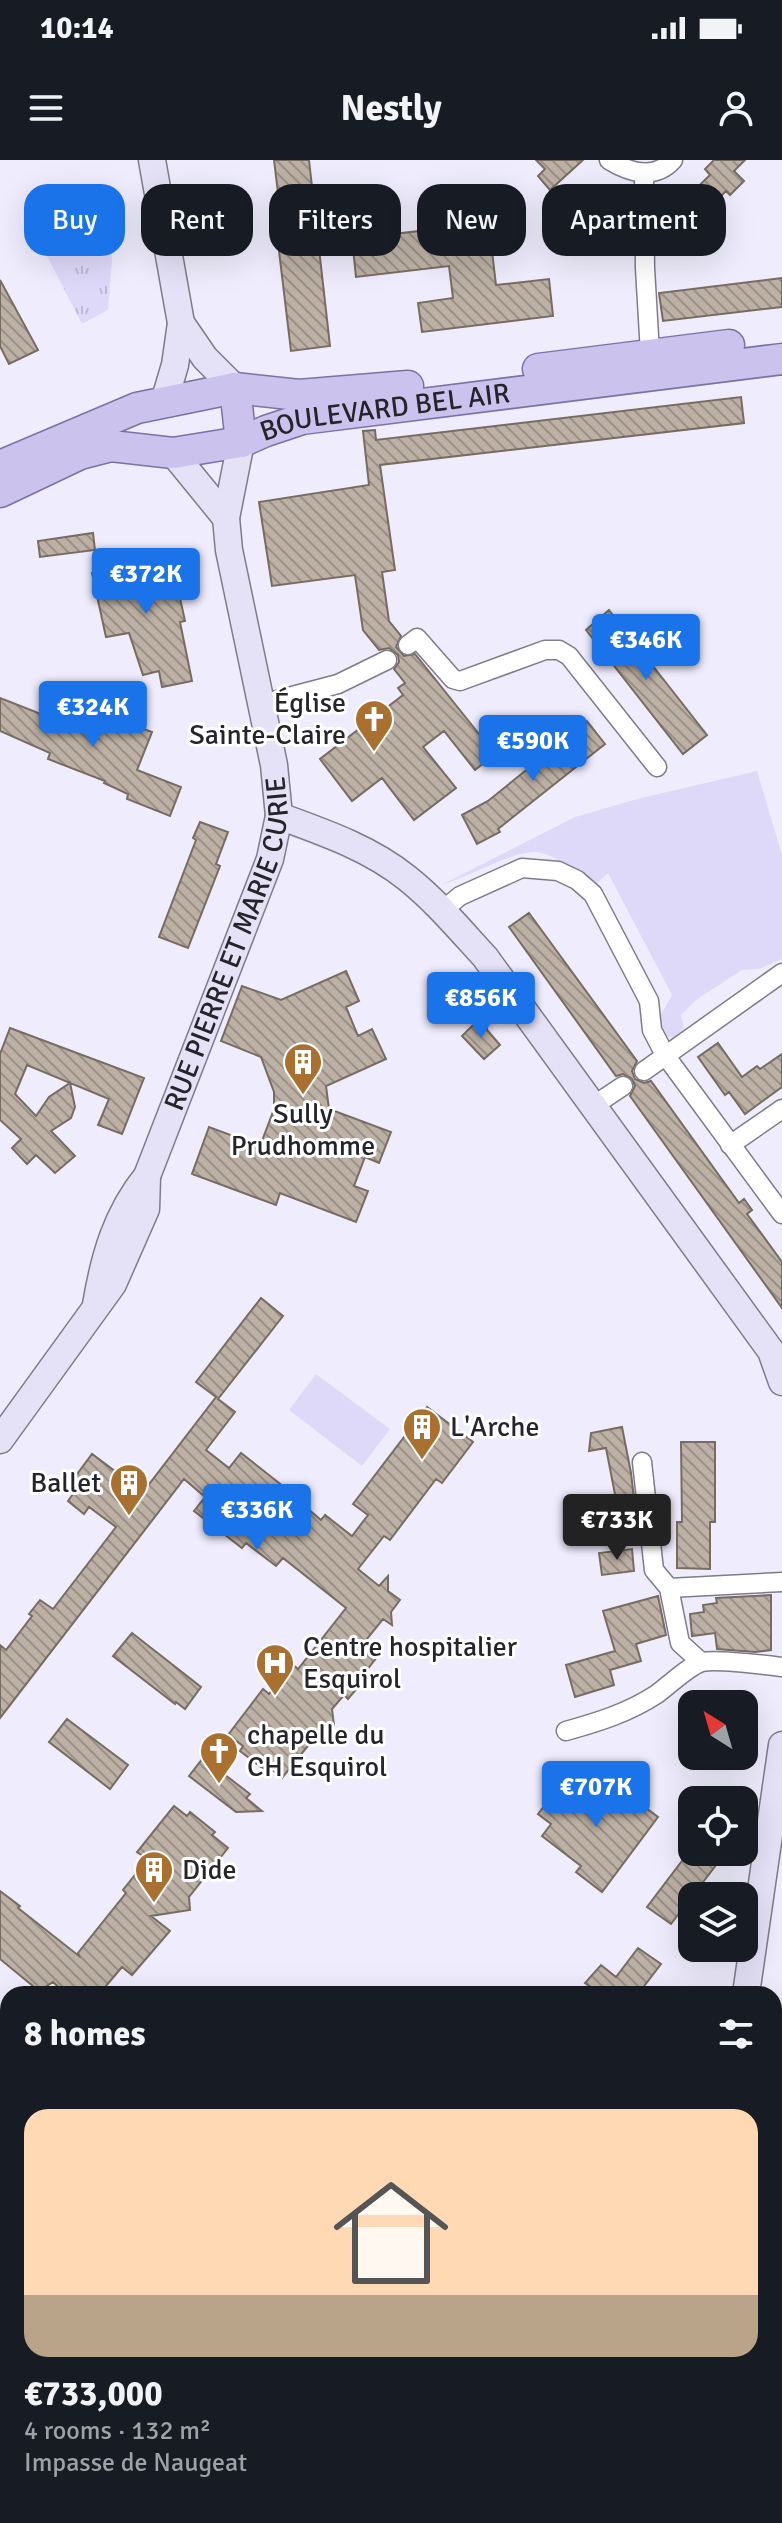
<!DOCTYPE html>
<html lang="en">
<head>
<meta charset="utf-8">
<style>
	body { margin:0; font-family:Signika,sans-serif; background:#20242c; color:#f1f3f6; height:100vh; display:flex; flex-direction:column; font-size:30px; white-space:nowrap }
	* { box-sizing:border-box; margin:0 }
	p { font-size:26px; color:#9ea1a6 }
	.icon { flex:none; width:44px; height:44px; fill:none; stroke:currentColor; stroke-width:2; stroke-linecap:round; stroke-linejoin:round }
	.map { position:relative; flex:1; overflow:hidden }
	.drawer { position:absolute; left:0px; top:1826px; width:782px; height:538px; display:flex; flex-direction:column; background:#171b24; border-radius:24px 24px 0 0; box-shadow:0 8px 32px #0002 }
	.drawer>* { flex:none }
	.guide { position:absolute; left:24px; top:24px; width:734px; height:72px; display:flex; gap:16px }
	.needle { width:52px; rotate:323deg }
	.buttons { position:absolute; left:678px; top:1530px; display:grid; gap:16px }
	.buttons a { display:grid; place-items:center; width:80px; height:80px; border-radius:16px; background:#171b24; box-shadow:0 8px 32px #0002; font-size:40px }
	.price { position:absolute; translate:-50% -68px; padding:0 18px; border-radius:8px; background:#1a73e8; color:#fff; font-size:26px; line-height:52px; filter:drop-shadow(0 2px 4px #0008) }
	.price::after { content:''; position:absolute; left:50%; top:48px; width:24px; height:18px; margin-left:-12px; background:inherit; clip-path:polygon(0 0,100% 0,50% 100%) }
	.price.on { background:#222; color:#fff }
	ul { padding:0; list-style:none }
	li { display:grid; align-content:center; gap:16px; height:424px; padding:0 24px }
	li span { display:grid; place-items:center; height:248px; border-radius:24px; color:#555 }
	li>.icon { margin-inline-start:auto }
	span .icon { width:144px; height:144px; fill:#fffc; stroke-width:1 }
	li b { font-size:34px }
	h2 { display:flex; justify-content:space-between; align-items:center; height:96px; padding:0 24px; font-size:34px }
	.tag { padding:0 28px; border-radius:24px; background:#171b24; box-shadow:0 8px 32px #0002; font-size:28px; line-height:72px }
	.tag.on { background:#1a73e8; color:#fff }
	.status { display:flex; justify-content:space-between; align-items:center; height:56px; padding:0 40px; background:#171b24; direction:ltr }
	.status svg { height:22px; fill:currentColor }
	header { display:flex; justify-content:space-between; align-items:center; height:104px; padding:0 24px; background:#171b24; font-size:36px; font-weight:700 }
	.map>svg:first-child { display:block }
</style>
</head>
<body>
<div class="status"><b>10:14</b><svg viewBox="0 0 49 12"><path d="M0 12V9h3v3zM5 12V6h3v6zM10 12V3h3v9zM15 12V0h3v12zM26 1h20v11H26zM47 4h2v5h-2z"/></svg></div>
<header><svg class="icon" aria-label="menu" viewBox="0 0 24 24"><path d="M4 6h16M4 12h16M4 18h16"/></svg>Nestly<svg class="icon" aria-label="person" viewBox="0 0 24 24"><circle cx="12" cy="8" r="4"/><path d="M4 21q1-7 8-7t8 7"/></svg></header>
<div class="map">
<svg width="782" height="2363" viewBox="0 0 782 2363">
	<defs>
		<pattern id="park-tufts" width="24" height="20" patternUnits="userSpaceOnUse" patternTransform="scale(2)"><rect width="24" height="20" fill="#ded9f9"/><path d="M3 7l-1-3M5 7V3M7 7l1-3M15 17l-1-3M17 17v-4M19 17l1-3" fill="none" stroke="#bebad6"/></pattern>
		<pattern id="building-back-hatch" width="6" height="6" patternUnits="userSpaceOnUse" patternTransform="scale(2)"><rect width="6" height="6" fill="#bdb1a5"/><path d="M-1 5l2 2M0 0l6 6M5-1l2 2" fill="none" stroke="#999087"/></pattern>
	</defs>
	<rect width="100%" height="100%" fill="#efedfd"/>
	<!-- grass -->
	<path fill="#ded9f9" d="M757,611L782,695V799L759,809L742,810L696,840L681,855L684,869L673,878L664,876L659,858L672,835L608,713L595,725C580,715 553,692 535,692C510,692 468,718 441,725L575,657L637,639Z
		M316,1214L390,1269L362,1306L289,1250Z"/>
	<!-- park -->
	<path fill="url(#park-tufts)" d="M33,69L114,74L108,150L82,164Z"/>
	<!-- building -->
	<path fill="url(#building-back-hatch)" stroke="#776c62" stroke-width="2" d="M274,0H309L330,186L291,191L273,41H279Z
		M536,0H583L550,30L538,16L545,9Z
		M714,0H745L734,11L744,21L730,35L726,31L688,69L671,53L710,15L705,9Z
		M488,57L496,125L549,119L553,156L422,172L418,143L453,138L449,106L356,117L352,79L427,70V64Z
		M782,118V147L663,161L659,133Z
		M0,120L38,190L9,204L0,186Z
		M741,237L744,263L380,305L395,410L382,412L389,461L401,476L396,487L404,496L415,494L495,594L475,610L444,571L423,587L456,628L414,660L382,618L352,641L320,599L403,535L398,528L405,523L394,509L399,502L398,495L389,488L379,490L363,470L355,415L272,426L259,342L369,325L363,271L375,270L376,280Z
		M93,373L95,390L40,397L38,381Z
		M172,401L185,461L180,462L192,521L162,527L159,511L143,515L129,473L106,477L92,413L139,402Z
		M609,450L707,575L683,594L586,470Z
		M0,538L61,562L70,540L152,572L137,610L181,627L170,656L127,639L128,634L104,623L105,621L48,599L50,593L0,571Z
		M587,561L605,584L498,669L500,672L477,684L462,655L488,641Z
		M200,662L228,672L216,704L220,706L188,788L159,777L196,680L193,678Z
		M529,753L637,901L632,911L635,919L644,923L651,921L739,1043L744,1039L752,1050L747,1054L782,1102V1148L630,936L635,926L632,919L623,914L616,916L509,767Z
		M346,811L359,841L346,847L358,876L372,869L386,899L326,926L329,949L391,972L379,1003L365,997L354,1026L368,1031L356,1062L280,1033L276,1045L192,1014L209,967L260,986L274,949V932L261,897L221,881L242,826L281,840Z
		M487,861V870L500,885L484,899L462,876L472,866Z
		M10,868L144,918L122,974L98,965L109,939L27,905L15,934L36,956L49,937L70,923L75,947L71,958L51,971L75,996L55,1013L36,995L27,1004L12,988L21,979L0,960V894Z
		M718,883L742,917L757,906L760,909L782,894V927L745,954L729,932L725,935L698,897Z
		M261,1138L283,1156L218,1239L235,1252L206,1290L229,1308L241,1293L293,1334L304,1333L307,1348L321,1360L325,1355L352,1376L368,1355L353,1344L427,1247L473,1282L442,1323L436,1319L390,1380L384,1376L358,1409L379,1426L388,1416V1431L400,1440L391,1452L392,1465L383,1459L366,1480L381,1492L356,1524L359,1526L348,1539L344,1535L332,1549L334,1565L323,1567L282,1618L268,1606L265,1610L240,1591L243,1586L228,1575L263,1529L269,1534L292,1504L298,1509L346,1448L283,1398L276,1406L246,1383L242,1388L194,1351L205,1337L184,1319L0,1558V1485L6,1490L32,1456L29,1454L40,1440L53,1449L116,1367L89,1347L84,1354L68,1341L73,1334L66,1329L92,1294L143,1332L216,1237L196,1222Z
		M622,1267L631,1313L635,1347L618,1350L606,1288L589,1291L591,1273Z
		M681,1282H715V1362H710V1409L677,1408V1362H682Z
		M632,1389L634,1411L602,1415L599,1393Z
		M771,1435V1490L755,1492L717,1489L715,1473L692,1476L690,1454L704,1452L703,1445L717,1443L716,1438Z
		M658,1436L666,1475L636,1484L641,1501L610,1510L614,1525L575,1537L566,1505L615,1491L603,1451Z
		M132,1473L201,1527L185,1549L176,1542L175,1544L113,1496Z
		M67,1559L128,1605L110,1629L49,1582Z
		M203,1598L250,1634L246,1638L262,1651L236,1652L189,1616Z
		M578,1615L609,1639L618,1627L658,1657L602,1732L576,1712L581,1706L542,1676L551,1664L538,1654L548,1641L554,1646Z
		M174,1646L187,1656L190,1652L215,1672L212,1675L228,1688L189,1737L190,1750L151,1756L170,1771L132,1815L122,1807L101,1832L96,1834H66L53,1822L39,1831L0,1799V1731L20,1746L18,1748L79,1796L78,1793L126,1733L123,1730L138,1711L144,1697L137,1692Z
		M701,1692H726L671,1764L647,1747L685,1697L693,1703Z
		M638,1788L661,1804L638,1834H600L585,1823L601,1805L616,1817Z"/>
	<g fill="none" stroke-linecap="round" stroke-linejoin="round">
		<!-- street casing -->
		<g stroke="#7e7c8a" stroke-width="21">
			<path id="street" d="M609,0C630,13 655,20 673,0
				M644,14L645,108L650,193
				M408,485L417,478L453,519L460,521L545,490H559L569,496L657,607
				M262,544L338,524L387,500
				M443,750L460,736L522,708L558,711L577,720L593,734L649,841L652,870L665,895L782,1054
				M644,911L782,813
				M593,946L623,926
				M730,985L782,949
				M642,1302L654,1410L669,1428L680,1483L701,1502
				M669,1428L782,1422
				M566,1571C598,1562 628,1553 657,1534C668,1526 690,1505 702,1502C716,1499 766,1505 782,1507
				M641,2363L653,2356"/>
		</g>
		<!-- secondary casing -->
		<g stroke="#7e7c8a" stroke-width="29">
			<g id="secondary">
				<path d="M152,0L181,163L175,205L164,242"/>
				<path d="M181,163L205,198L235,228"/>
				<path d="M173,293L226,358"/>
				<path d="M279,656C323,672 370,688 407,718C436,741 460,770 485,797L771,1191L782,1222"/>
				<path id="s1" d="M96,1145C104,1097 116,1054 147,1016L270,699L279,656L274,605L229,390L226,358L241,282"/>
				<path d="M0,1280L113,1124L146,1049L147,1016"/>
				<path d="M746,1834L782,1585"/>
				<path d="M774,2179L782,2202"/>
				<path d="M774,2227H782"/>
				<path d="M774,2330H782"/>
				<path d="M773,2356L776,2363"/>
			</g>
		</g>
		<!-- primary casing -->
		<g stroke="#7b71a2" stroke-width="33">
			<g id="primary">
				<path d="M538,209L729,185"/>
				<path d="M235,228L241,282"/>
				<path d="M0,306L137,248L235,228L299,235L408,226"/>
				<path id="s2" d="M0,332L80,294L111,286L173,293L241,282L266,271L302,259L782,199"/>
			</g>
		</g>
		<!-- street -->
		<use href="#street" stroke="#fff" stroke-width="18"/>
		<!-- secondary -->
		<use href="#secondary" stroke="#e5e1f7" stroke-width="26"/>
		<!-- primary -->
		<use href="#primary" stroke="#cbc3ee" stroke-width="30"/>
	</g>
	<!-- icons -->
	<defs>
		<g id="church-pin" transform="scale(2)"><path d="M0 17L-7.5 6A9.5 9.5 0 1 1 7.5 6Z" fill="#aa7030" stroke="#fff"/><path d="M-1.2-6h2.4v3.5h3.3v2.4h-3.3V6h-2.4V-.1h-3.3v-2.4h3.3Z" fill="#fff"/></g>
		<g id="building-pin" transform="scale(2)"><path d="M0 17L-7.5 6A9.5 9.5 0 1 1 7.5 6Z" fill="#aa7030" stroke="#fff"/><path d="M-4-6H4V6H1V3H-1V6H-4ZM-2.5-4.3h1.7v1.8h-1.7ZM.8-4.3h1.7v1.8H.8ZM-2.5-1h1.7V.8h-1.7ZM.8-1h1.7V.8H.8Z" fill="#fff"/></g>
		<g id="hospital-pin" transform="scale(2)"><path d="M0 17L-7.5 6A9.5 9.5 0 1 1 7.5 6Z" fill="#aa7030" stroke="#fff"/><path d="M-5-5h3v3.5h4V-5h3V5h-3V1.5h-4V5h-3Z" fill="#fff"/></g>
	</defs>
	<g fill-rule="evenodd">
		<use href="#church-pin" x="374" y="559"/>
		<use href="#building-pin" x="303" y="902"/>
		<use href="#building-pin" x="422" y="1267"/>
		<use href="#building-pin" x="129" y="1323"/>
		<use href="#hospital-pin" x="275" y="1503"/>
		<use href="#church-pin" x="219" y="1591"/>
		<use href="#building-pin" x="154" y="1710"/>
	</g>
	<g text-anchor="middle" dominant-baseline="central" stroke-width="6" stroke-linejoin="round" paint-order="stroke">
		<!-- street labels -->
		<g font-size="28" fill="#25242a" stroke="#fff">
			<text stroke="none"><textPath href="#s2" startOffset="400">BOULEVARD BEL AIR</textPath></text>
			<text stroke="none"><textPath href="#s1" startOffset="388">RUE PIERRE ET MARIE CURIE</textPath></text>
		</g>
		<!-- poi labels -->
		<g font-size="28" fill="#25242a" stroke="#fff" text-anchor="start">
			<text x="346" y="543" text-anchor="end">Église<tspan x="346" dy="32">Sainte-Claire</tspan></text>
			<text x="303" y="954" text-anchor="middle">Sully<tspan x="303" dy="32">Prudhomme</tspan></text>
			<text x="450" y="1267">L'Arche</text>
			<text x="101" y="1323" text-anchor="end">Ballet</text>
			<text x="303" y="1487">Centre hospitalier<tspan x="303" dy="32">Esquirol</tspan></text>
			<text x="247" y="1575">chapelle du<tspan x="247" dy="32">CH Esquirol</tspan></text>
			<text x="182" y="1710">Dide</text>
		</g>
	</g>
</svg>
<div class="buttons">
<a><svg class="needle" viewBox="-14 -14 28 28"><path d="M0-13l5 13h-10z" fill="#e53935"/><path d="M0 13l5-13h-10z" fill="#9ea1a6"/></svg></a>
<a><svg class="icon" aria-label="locate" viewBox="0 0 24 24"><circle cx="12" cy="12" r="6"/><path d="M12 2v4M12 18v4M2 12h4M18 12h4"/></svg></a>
<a><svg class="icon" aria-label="layers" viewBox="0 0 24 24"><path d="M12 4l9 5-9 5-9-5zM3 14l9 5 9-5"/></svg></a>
</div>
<b class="price" style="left:146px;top:456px">€372K</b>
<b class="price" style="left:646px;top:522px">€346K</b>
<b class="price" style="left:93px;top:589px">€324K</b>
<b class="price" style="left:533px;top:623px">€590K</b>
<b class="price" style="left:481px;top:880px">€856K</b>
<b class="price" style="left:257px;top:1392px">€336K</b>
<b class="price on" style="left:617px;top:1402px">€733K</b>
<b class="price" style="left:596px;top:1669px">€707K</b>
<div class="guide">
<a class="tag on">Buy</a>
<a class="tag">Rent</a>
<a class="tag">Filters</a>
<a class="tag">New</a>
<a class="tag">Apartment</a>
</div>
<section class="drawer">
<h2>8 homes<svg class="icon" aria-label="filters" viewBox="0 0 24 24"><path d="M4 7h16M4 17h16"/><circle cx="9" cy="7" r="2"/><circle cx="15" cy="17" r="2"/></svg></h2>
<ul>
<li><span style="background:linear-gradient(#ffd9b3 75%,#b9a48a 0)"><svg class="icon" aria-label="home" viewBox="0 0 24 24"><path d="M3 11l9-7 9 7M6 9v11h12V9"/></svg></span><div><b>€733,000</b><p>4 rooms · 132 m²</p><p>Impasse de Naugeat</p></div></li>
</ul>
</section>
</div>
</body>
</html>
